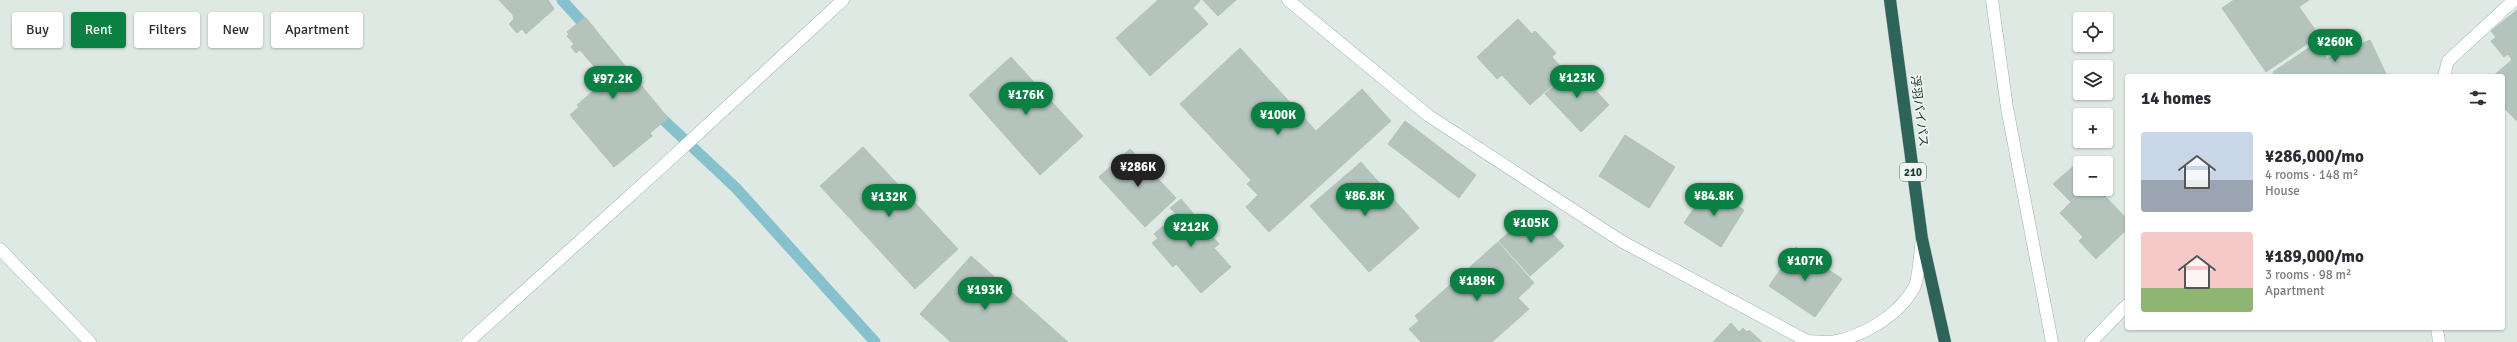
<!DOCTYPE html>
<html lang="en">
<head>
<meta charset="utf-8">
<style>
	body { margin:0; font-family:Signika,"Noto Sans JP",sans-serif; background:#f2f2f3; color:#2b2b33; height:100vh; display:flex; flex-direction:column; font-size:15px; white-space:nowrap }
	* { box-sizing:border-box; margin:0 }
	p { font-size:13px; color:#7c7c81 }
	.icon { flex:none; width:22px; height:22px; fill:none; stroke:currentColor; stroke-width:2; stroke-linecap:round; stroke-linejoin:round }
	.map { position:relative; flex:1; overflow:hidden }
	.panel { position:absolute; left:2125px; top:74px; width:380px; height:256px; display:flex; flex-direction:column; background:#fff; border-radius:4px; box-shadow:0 1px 3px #0004 }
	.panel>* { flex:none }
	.guide { position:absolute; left:12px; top:12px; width:380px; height:36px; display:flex; gap:8px }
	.tools { position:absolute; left:2073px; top:12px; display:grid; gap:8px }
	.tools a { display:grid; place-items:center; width:40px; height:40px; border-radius:4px; background:#fff; box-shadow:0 1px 3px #0004; font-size:20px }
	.price { position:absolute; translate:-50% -34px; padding:0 9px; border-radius:14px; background:#0b8043; color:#fff; font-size:13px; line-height:26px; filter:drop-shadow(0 1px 2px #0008) }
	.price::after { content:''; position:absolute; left:50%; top:24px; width:12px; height:9px; margin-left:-6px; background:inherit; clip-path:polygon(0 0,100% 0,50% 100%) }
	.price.active { background:#222; color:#fff }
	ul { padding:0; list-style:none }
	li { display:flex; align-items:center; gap:12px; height:100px; padding:0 16px }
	li span { display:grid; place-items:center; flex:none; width:112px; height:80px; border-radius:4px; color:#555 }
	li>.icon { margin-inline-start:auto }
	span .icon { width:48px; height:48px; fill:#fffc; stroke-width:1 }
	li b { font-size:17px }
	h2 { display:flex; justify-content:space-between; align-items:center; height:48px; padding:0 16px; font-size:17px }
	.chip { padding:0 14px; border-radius:4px; background:#fff; box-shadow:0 1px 3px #0004; font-size:14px; line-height:36px }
	.chip.active { background:#0b8043; color:#fff }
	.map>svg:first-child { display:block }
</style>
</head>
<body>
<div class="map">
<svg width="2517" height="342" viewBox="0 0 2517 342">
	<rect width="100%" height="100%" fill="#dee9e4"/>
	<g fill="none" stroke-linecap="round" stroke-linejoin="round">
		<!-- stream -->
		<path stroke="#87c1cd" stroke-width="11" d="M562,0L590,31
			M654,111L736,188L875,342"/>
	</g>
	<!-- building -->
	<path fill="#b4c4bd" stroke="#b1c2bb" d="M499,0H548L554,9L526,34L522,29L517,33L509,24L514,19L513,15Z
		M1158,0H1199L1200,1L1193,8L1208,24L1150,76L1116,38Z
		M1203,0H1236L1218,16Z
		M2234,0H2309L2299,7L2316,31L2312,34L2314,39L2266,72L2222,8Z
		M2517,10V121L2503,107V76H2493L2512,60L2508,54L2504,57L2491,41L2496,37L2491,31Z
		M585,17L668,118L650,133L652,136L614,167L570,115L579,107L577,105L606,80L580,50L576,53L571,47L574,44L567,36L569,34L567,32Z
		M1518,19L1532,34L1535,31L1556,53L1552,57L1566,73L1530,105L1502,75L1497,79L1477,57Z
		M2370,40L2387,76H2276L2273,72L2316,43L2327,59Z
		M1240,48L1316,131L1362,89L1391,121L1269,232L1246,207L1258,195L1247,184L1251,180L1180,104Z
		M1011,57L1083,136L1040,175L969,95Z
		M1574,67L1609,105L1581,132L1545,94Z
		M1405,121L1476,175L1459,198L1388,144Z
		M1625,135L1675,167L1649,208L1599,176Z
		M863,147L958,249L915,289L820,186Z
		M1130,149L1176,198L1145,227L1099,177Z
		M1361,162L1419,228L1369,272L1310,206Z
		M2075,165L2080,170V189H2098L2127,219V229L2096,259L2079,241L2083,237L2060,213L2071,202L2053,184Z
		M1708,187L1744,210L1721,247L1684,223Z
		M1181,199L1219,244L1214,248L1231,267L1201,293L1176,264L1173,267L1152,243L1158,238L1154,234L1163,226L1165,229L1179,217L1170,208Z
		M1532,212L1564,246L1530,276L1499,241Z
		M1498,242L1534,283L1518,298L1529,309L1492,342H1421L1409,329L1419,321L1415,316Z
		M1796,247L1842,279L1815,317L1769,286Z
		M971,256L1068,342H951L920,314Z
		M1731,323L1739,332L1743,328L1747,332L1749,330L1762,342H1713Z"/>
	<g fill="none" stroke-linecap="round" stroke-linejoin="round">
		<!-- street casing -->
		<g stroke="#a1b0ab" stroke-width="13">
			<path id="street" d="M1288,0L1429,116L1621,241L1809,342
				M1992,0L2007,108L2052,342
				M2444,76L2448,61L2514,0
				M0,249L90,342
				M2437,328L2439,342
				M1806,341L1828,342
				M468,342L664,165L843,0
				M1831,342C1862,337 1898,316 1914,288C1919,278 1920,251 1922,239
				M2091,342L2127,305"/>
		</g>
		<!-- highway casing -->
		<g stroke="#bcc3c2" stroke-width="13">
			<path id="highway" d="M1890,0L1922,239L1945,342"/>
		</g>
		<!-- street -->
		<use href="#street" stroke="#fff" stroke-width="12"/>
		<!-- highway -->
		<use href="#highway" stroke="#2d6359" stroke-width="12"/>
	</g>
	<g text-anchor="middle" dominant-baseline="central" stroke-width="3.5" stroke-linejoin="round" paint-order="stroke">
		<!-- shield labels -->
		<rect fill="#eef6f2" stroke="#5e716c" stroke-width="1" x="1900" y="163" width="26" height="18" rx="3"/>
		<g font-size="11" font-weight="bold" fill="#203832">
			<text x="1913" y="172">210</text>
		</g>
		<!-- street labels -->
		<g font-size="12" fill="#203832" stroke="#eef6f2">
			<text transform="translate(1919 111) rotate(83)">浮羽バイパス</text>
		</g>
	</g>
</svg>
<div class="tools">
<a><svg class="icon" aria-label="locate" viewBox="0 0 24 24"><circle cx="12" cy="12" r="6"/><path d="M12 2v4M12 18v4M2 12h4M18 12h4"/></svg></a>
<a><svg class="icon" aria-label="layers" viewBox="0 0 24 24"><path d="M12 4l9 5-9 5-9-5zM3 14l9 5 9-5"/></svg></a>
<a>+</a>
<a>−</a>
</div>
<b class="price" style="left:2335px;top:63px">¥260K</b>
<b class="price" style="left:1577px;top:99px">¥123K</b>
<b class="price" style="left:613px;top:100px">¥97.2K</b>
<b class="price" style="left:1026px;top:116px">¥176K</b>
<b class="price" style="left:1278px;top:136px">¥100K</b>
<b class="price active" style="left:1138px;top:188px">¥286K</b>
<b class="price" style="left:1365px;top:217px">¥86.8K</b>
<b class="price" style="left:1714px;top:217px">¥84.8K</b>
<b class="price" style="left:889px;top:218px">¥132K</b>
<b class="price" style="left:1531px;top:244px">¥105K</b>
<b class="price" style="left:1191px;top:248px">¥212K</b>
<b class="price" style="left:1805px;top:282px">¥107K</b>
<b class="price" style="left:1477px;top:302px">¥189K</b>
<b class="price" style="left:985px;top:311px">¥193K</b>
<div class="guide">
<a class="chip">Buy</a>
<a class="chip active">Rent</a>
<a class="chip">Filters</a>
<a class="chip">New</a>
<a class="chip">Apartment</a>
</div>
<section class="panel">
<h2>14 homes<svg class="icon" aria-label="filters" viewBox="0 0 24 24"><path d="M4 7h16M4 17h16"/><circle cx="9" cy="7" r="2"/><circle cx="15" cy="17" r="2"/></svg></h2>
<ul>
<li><span style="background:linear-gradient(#c9d6e8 60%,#9aa5b1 0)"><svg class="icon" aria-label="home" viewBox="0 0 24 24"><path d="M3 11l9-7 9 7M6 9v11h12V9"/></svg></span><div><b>¥286,000/mo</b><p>4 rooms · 148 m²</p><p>House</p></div></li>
<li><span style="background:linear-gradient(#f6c9c9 70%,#8fb573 0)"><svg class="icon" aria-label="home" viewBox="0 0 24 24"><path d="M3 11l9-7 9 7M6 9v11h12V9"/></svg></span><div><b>¥189,000/mo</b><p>3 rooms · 98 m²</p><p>Apartment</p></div></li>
</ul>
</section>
</div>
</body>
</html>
